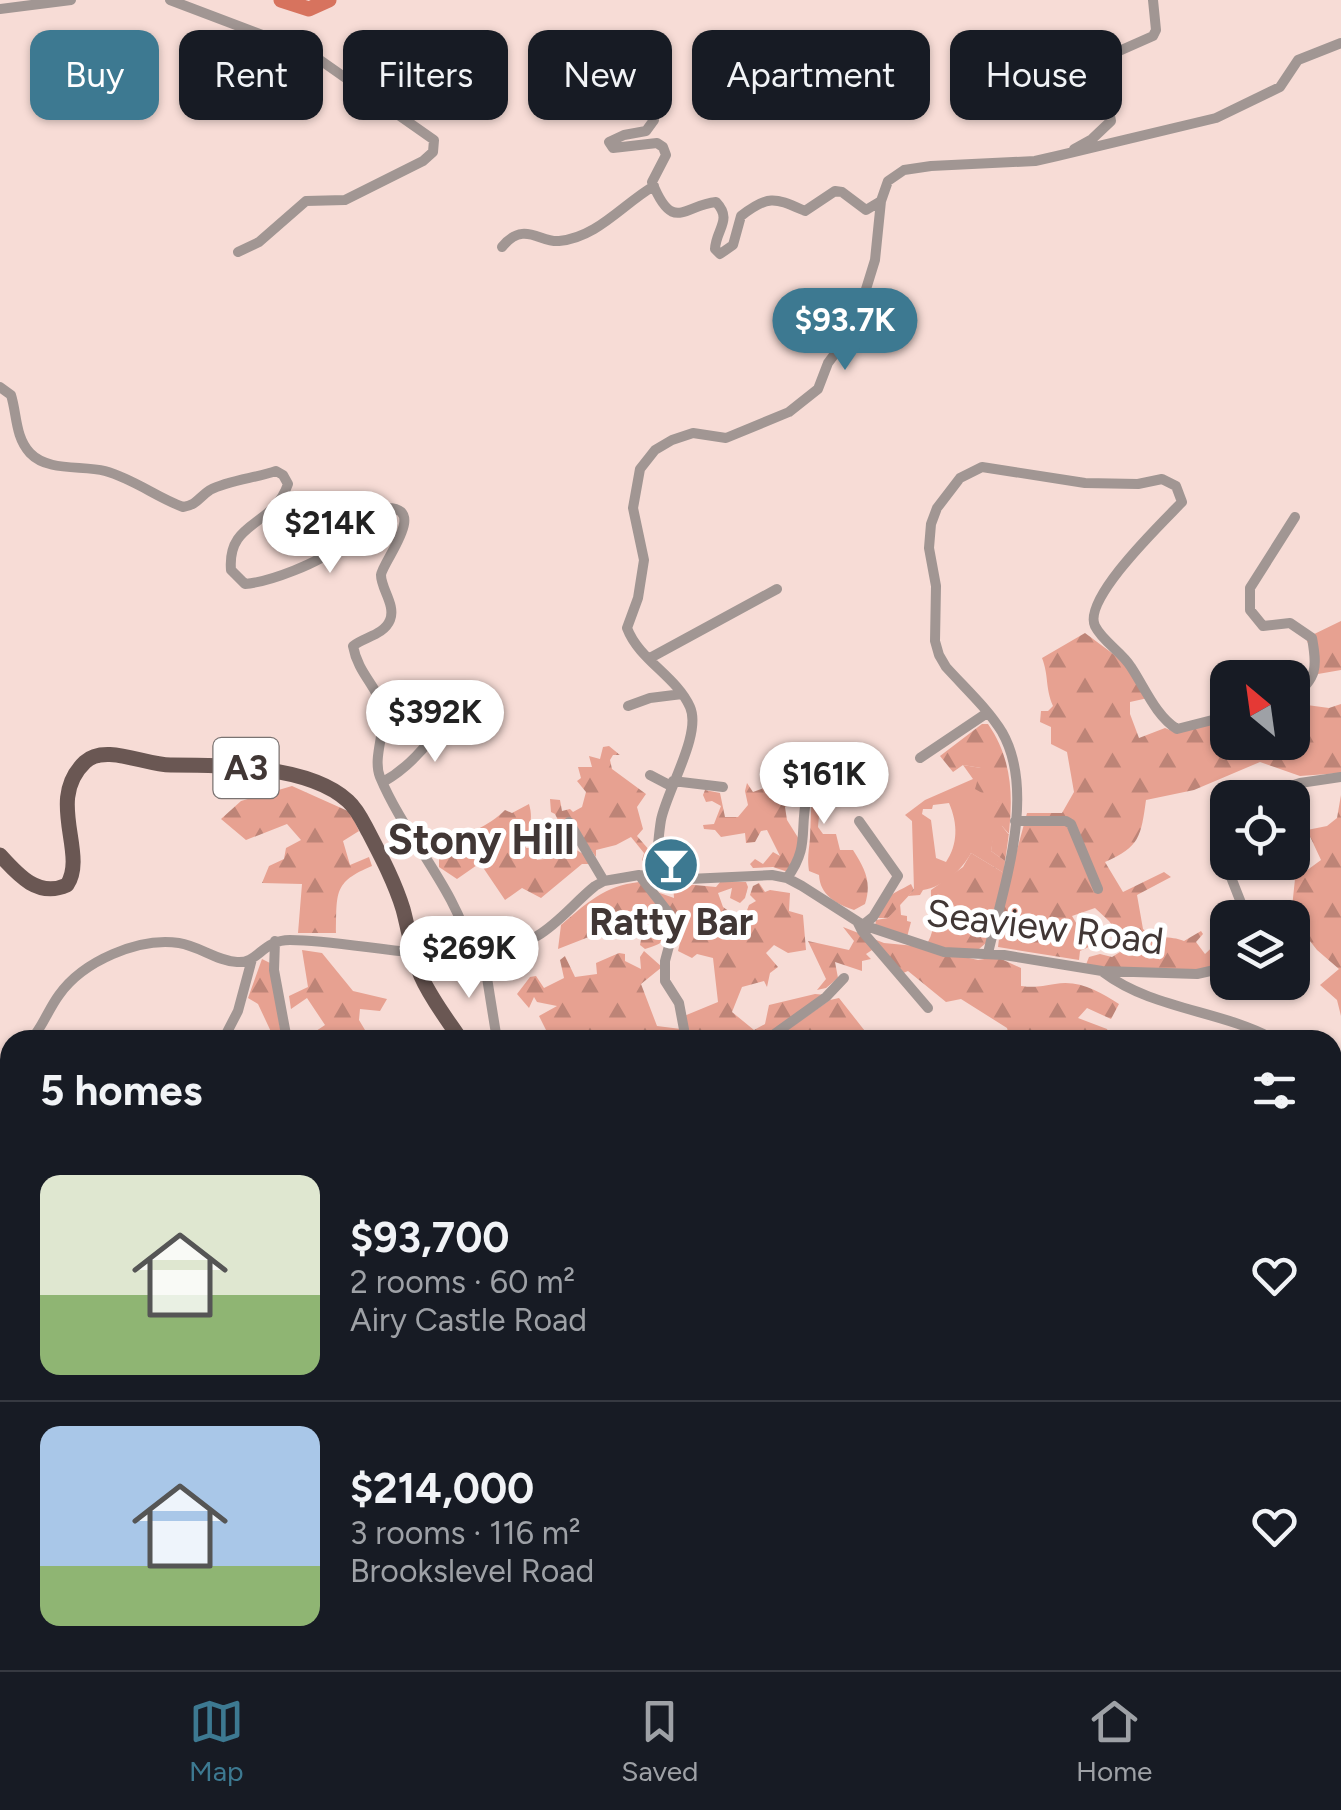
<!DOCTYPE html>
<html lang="en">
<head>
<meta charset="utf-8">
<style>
	body { margin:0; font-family:Figtree,sans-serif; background:#20242c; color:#f1f3f6; height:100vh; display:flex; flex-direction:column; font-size:38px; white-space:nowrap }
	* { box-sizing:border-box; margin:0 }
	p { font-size:32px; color:#9ea1a6 }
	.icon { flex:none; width:55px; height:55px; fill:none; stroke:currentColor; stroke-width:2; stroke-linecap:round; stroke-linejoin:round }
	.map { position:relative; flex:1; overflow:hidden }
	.drawer { position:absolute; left:0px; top:1030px; width:1342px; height:640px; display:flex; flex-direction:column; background:#171b24; border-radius:30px 30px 0 0; box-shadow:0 2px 8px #0004 }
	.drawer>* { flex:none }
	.hud { position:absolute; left:30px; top:30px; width:1282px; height:90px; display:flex; gap:20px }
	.needle { width:65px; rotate:331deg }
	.controls { position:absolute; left:1210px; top:660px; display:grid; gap:20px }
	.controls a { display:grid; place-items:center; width:100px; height:100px; border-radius:20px; background:#171b24; box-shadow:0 2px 8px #0004; font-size:50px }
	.price { position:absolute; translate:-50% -85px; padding:0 22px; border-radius:35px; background:#fff; color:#222; font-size:32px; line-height:65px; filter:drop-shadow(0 2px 5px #0008) }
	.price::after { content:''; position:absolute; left:50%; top:60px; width:30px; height:22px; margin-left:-15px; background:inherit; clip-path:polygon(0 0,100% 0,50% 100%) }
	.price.selected { background:#3d7991; color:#fff }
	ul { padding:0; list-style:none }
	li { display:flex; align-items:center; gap:30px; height:250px; padding:0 40px }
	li+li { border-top:2px solid #363941 }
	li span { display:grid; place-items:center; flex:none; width:280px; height:200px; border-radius:20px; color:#555 }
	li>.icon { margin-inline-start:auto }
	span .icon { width:120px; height:120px; fill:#fffc; stroke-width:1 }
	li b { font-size:42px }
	h2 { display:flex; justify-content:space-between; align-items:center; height:120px; padding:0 40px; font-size:42px }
	.chip { padding:0 35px; border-radius:20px; background:#171b24; box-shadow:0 2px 8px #0004; font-size:35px; line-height:90px }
	.chip.selected { background:#3d7991; color:#fff }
	.tabs { display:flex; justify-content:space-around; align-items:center; height:140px; border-top:2px solid #363941; background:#171b24; font-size:28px; color:#9ea1a6 }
	.tabs a { display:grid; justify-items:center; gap:5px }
	.tabs .selected { color:#3d7991 }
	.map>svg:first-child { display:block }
</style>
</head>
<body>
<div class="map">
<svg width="1341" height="1670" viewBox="0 0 1341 1670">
	<defs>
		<pattern id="forest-firs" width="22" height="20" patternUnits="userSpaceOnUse" patternTransform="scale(2.5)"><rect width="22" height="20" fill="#e7a191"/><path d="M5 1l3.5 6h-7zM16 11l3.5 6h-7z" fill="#bd8477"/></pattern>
	</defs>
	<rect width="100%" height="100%" fill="#f7dcd6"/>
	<!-- grass -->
	<path fill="#e7a191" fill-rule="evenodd" d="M963,765L981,768L998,802L1002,826L1009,835H994L991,851L1005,861L1004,873L971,853C962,870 943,887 923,890L920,895L908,896L914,890L912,821L905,815L925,800L973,779ZM949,803C958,824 958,844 946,862L936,858L931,820L922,814L923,809H932L933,805Z
		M900,904L901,915L907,916V921L911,922L907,937L875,927L876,920L888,918Z"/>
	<!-- forest -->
	<path fill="url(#forest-firs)" d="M1341,621V670L1318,674L1309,687L1311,651L1306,638Z
		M1085,633L1120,659L1148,698L1130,702V714L1139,738L1165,728L1177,733L1227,719L1228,742H1292L1302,733L1301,718L1307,705L1329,708L1341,704V773L1300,776L1260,762L1194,790L1146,800C1141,836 1140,847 1105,862L1123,892L1164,872L1171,877L1137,895L1143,929C1156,940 1170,935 1184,941L1201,931L1203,934L1196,942L1205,954L1227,933V964L1208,972L1085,967L1089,957L1100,954L1112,957L1128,947L1109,921L1095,908L1072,916L1081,931L1087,928L1093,945L1080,951L1079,960L998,947L1004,898L1027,813H1062L1074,792L1067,752L1051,744V727L1040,722L1041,711H1048L1053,706C1045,687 1049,676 1042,658Z
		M982,724H988C1017,766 1013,811 1005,861L991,851L993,835L1009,834L1002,826L991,823L989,816L998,802L975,789L981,768L963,765L953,772L940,756Z
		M609,746L620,755H613L610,760L612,769L646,794L637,807L643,829L637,836L650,851L651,861L647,866L642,860L644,853L631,837L616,845L596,850V857L571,821L572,835L562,828L555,814L551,812L550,799L560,800L562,811L570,809L573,812L582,807L586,792L577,781L581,778L578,767H592L589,756L600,759L603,747Z
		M830,760L824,787L828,816H819L818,827L823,834H836L840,850H853C865,869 872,882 865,904L854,910C836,904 820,895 819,875L809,871C807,858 809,850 810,838C812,809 808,783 830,760Z
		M797,761H808L809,780L801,801L785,807L787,820L802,844L791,873L773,867L753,868L750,864L755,859L763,864L773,852L780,856L767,830L761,831L755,842L746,843L745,833L721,837L715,830L704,829L703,825L714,824L721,806L712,801L706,802L703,795L705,790L720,793L725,817H738L748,805L745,791L747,783L753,792L767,787L770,779Z
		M292,786L350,812L359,831L343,841L350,865L369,857L372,866C333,882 337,893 336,933H298L302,884L262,883L269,866L284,859L286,848L301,840L287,824L246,840L221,819L241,801Z
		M1341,795V1016L1337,1000L1320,985L1339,969L1317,950L1291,917L1295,879L1321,860L1307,830L1327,826L1337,818Z
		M529,804C535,824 525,833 526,848H531L537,860L560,857L558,847L565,843L593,860L592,864H582L541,898L522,888L505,900L480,863L457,879L439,867V855L446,850L452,851C464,832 489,827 505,810L512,813Z
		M971,853L1004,873L986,943L979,949L948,950L928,942C938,924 930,908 931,890L963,867Z
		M646,881L656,882L657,892L674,898L673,883L716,887L721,881L746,882L748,887L745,898L740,903L730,898L732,888L718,893L723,907L730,912L716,923L721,932L744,918L749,905L756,901L750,895L753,886L759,883L765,892L770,890L790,893L789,911L803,915L806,950L788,953L774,945L766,953L778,967L770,973L767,987L764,981L742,987L732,1012L754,1030L765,1024L769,1005L815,994L827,995L763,1040H689L684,1016L718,1002L713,958L697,954L692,958L678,951L682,935Z
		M639,882C657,903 694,937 645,949L640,945L642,934L630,914L627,922L558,949L561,925C587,903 604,886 639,882Z
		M911,884L914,890L888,918H878C884,895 893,894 911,884Z
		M843,927L884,943L915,946L978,960L997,957L1021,968V986C1035,988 1042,986 1055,984C1078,979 1101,992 1119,1004L1111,1019L1087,1008L1078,1018L1107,1029L1111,1038L1118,1040L1010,1039L1007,1028L961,999L946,1002L908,971L901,974L872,950L866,954L871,959L862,961V971L835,962L838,978L826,988L817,990L826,979L808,941L849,950L854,941Z
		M302,950L322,953L353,991L387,999L380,1011L360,1009L359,1020L371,1040H324L316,1031L325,1025L307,998L291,1009L289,996L308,987Z
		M644,951L662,967L641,984L657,1026L681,1029L679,1040H592L589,1034L572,1035L570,1040H551L539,1016L557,1006L537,1002L534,997L529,1008L517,994L530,977L536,976L544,988L564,978L560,960L565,956L575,977L597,974L596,963L619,953L625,954V961L641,969L640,957Z
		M262,959L270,963L282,1040H271L273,1036L258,1004L248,998Z
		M839,998L872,1040H773L830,1000Z
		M1332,1273C1341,1334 1340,1374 1333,1435Z
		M0,1515L10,1519V1592L0,1593Z
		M1332,1537L1341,1540C1341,1557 1341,1582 1340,1596L1333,1588Z
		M0,1605L10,1606V1660H93L104,1670H0Z
		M1341,1631V1669L1135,1670L1148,1660H1332L1333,1632Z
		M226,1660H287L277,1670H228Z
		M450,1660H492L499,1670H451Z
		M560,1660H637L631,1670H574L561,1664Z
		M706,1660H786L791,1670H761L758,1665L743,1670H708L702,1662Z"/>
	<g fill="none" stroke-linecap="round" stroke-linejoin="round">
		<!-- river -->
		<path stroke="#d7735e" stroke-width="15" d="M281,0L309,9L329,0"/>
		<!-- street -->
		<path stroke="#a19693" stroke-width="10" d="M170,0L310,53L434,140L433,152L423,161L345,200L306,201L259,242L238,252
			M0,9L71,0
			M654,120L646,131L624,135L609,142L613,148L657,143L663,147L666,155L652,182C673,234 684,205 716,202C733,220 716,229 715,249L720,254L733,245L741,216C769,194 775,198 805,211L835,191L842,192L866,210L881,201
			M1074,149L1092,139L1111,121C1109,100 1090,96 1074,89L1069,78L1083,67L1153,36L1156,30L1153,0
			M502,247C524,220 540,243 559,241C597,238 624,203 654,186
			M0,387L11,395C17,414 15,437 30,453C48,472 82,465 105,471C134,479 156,497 183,507C197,505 199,497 210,490C228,480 256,478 276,471L283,475L288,484C273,528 227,520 231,570L245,584C269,582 320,563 338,546C353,533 360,509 384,508C431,505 382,562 381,575C381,589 396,605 390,620C384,635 364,637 353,646C358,674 378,687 382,708C387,730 372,757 380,777C406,839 456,888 472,954
			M650,658L777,589
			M1292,697C1318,679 1317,666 1312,638L1290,623L1263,626L1250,610V588L1295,517
			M628,706L650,698L682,694
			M920,758L987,713
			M650,775L671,786
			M673,781L723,787
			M383,782C412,766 434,738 451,709
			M1254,798L1300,783L1341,777
			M1228,817L1220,838L1223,857L1247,918
			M859,821L898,876L873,917L863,925
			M1015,821H1066L1071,824L1098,889
			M569,822L604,881
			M639,875L671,916L673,931L665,961V981L679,1003L686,1040
			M656,875C657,857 658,838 661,820C667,790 702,734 690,707C676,676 639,660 627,628L638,598L644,560L633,508L640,469L655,450L672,440L693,433L726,438L789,412L818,389L828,363L854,328L875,260L881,201L888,181L904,170L931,166L1035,161L1057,156L1216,118L1280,87L1298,60L1341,43
			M787,878C809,848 800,833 806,800C809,785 816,769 822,754
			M857,921L862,931L928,1008
			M275,941L274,970L287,1040
			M483,953L497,1040
			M988,953C1003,889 1037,793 1002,732C988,709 965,688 946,667L939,655L935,641L936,586L929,548L931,524L937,508L960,478L982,467L1085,483L1138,484L1162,479L1176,486L1182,502C1163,522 1082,599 1095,626C1103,642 1122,652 1131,667C1145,688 1156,716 1177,729L1228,716
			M1103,972C1153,1010 1222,1010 1275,1040
			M31,1040C43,1026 48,1010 59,995C83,961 139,937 179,943C199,946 217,961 237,962C258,964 262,940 290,940C365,940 471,976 537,936C559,923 575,902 595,886L604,881L639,875L689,879L772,875L787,878L802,886L863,925L944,952L1004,955L1102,971L1197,974L1228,967
			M223,1040L238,1011L252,959
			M766,1040L826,997L844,978
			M0,1074L10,1064
			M1332,1181V1230
			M1332,1268L1341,1299
			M10,1353C2,1371 0,1389 10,1405
			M1341,1386L1338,1394L1341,1404
			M1332,1628L1341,1627
			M695,1660L702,1670
			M509,1670L514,1665L542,1660
			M999,1670L1001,1660"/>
		<!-- secondary -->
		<path stroke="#81716d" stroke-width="14" d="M0,1598L10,1600
			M102,1660L112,1670"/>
		<!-- primary -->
		<path stroke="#6a5753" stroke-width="15" d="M0,855C18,875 38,898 67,885C88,853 45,800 85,762C105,743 147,766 172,765C223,765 309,765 348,801C358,810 363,822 369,833C382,858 395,883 403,909C409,931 412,955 421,976C431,999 447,1019 461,1040
			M1332,1530L1341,1533"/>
	</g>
	<!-- icons -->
	<defs>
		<g id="bar-disc" transform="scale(2.875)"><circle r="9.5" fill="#3d7991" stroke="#fff"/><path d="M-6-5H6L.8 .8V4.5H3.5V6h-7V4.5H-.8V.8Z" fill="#fff"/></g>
	</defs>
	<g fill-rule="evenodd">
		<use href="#bar-disc" x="671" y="865"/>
	</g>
	<g text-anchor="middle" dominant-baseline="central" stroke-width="10" stroke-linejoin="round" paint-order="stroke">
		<!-- shield labels -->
		<rect fill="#fff" stroke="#7a7372" stroke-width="2.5" x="213.5" y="738" width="65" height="60" rx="8"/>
		<g font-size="35" font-weight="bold" fill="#413735">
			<text x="246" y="768">A3</text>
		</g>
		<!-- poi labels -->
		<g font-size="38" font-weight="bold" fill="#413735" stroke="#fff">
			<text x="671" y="922">Ratty Bar</text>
		</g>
		<!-- street labels -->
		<g font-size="38" fill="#413735" stroke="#fff">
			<text transform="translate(1045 927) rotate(7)">Seaview Road</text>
		</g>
		<!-- quarter labels -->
		<g font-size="42" font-weight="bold" fill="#413735" stroke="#fff">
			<text x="481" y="839">Stony Hill</text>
		</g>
	</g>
</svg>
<div class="controls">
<a><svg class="needle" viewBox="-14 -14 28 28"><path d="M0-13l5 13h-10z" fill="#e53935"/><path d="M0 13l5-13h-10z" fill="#9ea1a6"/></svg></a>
<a><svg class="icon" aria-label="locate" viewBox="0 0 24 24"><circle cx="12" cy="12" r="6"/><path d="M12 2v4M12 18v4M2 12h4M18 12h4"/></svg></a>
<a><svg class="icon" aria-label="layers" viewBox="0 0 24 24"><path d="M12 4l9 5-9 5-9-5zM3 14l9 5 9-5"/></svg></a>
</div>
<b class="price selected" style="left:845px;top:373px">$93.7K</b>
<b class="price" style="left:330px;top:576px">$214K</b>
<b class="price" style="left:435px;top:765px">$392K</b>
<b class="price" style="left:824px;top:827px">$161K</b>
<b class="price" style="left:469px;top:1001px">$269K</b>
<div class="hud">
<a class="chip selected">Buy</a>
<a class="chip">Rent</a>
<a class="chip">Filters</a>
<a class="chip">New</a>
<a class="chip">Apartment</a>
<a class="chip">House</a>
</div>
<section class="drawer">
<h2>5 homes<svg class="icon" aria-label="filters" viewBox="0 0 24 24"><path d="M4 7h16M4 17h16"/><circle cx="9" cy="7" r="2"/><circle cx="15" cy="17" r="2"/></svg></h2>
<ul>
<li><span style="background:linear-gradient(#dfe7d0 60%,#8fb573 0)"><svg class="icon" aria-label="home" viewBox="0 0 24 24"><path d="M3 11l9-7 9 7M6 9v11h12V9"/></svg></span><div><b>$93,700</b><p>2 rooms · 60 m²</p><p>Airy Castle Road</p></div><svg class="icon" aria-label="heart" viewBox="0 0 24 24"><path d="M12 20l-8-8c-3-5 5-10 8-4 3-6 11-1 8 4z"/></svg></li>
<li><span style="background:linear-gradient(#a9c7e8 70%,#8fb573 0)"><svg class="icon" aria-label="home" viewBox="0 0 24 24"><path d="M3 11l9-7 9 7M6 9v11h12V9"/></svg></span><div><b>$214,000</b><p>3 rooms · 116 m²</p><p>Brookslevel Road</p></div><svg class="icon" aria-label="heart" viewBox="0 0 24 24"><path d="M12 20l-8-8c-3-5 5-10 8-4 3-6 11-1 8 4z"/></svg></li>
</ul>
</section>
</div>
<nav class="tabs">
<a class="selected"><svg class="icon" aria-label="map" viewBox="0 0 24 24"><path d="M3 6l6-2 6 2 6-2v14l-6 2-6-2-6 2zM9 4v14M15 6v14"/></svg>Map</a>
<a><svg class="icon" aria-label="saved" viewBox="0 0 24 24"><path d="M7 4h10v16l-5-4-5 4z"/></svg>Saved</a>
<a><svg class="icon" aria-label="home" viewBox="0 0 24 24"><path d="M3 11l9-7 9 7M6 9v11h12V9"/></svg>Home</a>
</nav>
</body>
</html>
